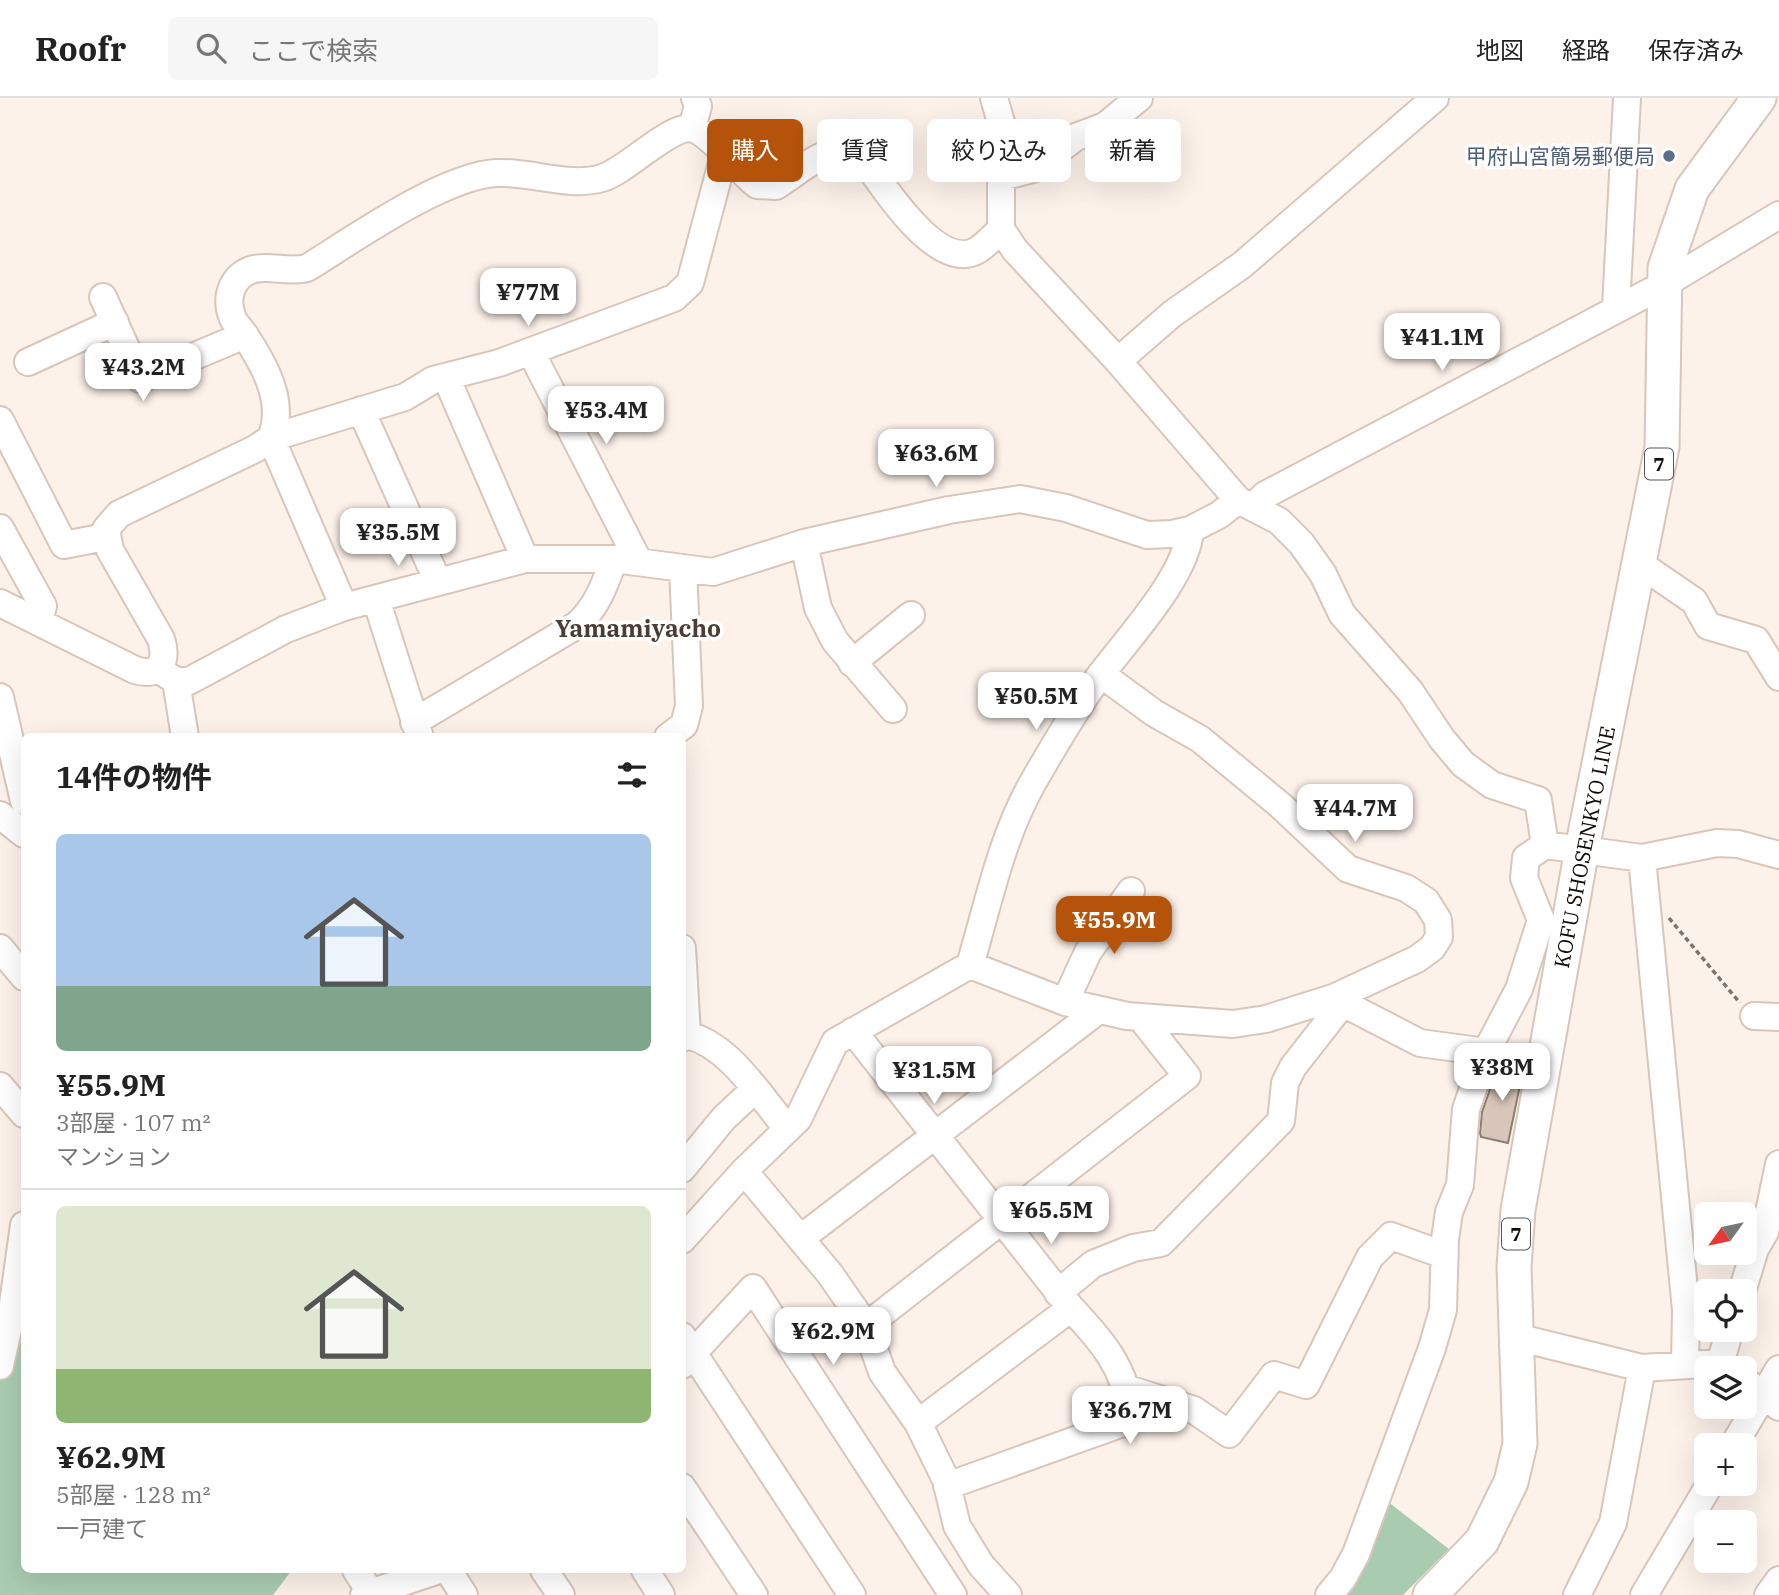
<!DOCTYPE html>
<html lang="ja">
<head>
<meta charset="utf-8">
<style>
	body { margin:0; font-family:"IBM Plex Serif","Noto Sans JP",serif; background:#f6f6f6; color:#222; height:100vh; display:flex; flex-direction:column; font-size:26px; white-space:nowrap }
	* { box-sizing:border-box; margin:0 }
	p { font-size:23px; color:#767676 }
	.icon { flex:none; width:38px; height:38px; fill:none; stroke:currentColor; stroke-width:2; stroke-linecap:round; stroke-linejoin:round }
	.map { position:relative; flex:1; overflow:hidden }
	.panel { position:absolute; left:21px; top:635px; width:665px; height:840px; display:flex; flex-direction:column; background:#fff; border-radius:10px; box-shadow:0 7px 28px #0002 }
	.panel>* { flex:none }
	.hud { position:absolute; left:707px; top:21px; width:665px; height:63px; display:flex; gap:14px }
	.needle { width:46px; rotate:237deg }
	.fabs { position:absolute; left:1694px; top:1104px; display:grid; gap:14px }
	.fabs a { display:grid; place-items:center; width:63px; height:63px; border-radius:10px; background:#fff; box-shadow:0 7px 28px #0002; font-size:35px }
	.price { position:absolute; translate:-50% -60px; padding:0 16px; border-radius:14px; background:#fff; color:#222; font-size:23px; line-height:46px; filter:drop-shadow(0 2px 4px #0008) }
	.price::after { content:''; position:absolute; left:50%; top:42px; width:21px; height:16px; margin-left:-10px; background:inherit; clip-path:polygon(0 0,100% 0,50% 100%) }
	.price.current { background:#b45309; color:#fff }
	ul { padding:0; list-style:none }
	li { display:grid; align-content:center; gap:14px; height:371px; padding:0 35px }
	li+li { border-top:2px solid #e0e0e0 }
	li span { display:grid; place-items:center; height:217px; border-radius:10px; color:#555 }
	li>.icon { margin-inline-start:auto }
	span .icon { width:126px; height:126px; fill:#fffc; stroke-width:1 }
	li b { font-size:30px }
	h2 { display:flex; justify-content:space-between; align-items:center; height:84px; padding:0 35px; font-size:30px }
	.pill { padding:0 24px; border-radius:10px; background:#fff; box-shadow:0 7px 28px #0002; font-size:24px; line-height:63px }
	.pill.current { background:#b45309; color:#fff }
	header { display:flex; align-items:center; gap:42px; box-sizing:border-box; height:98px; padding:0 35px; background:#fff; border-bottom:2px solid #e0e0e0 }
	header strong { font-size:33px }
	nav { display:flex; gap:38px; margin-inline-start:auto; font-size:24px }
	.search { width:490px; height:63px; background:#f6f6f6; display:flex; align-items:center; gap:18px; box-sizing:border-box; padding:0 24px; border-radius:10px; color:#767676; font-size:26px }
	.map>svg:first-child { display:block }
</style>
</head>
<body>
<header>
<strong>Roofr</strong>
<div class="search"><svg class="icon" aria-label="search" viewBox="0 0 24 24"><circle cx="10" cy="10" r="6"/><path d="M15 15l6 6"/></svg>ここで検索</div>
<nav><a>地図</a><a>経路</a><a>保存済み</a></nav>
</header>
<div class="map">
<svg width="1779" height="1497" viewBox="0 0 1779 1497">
	<rect width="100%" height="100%" fill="#fdf2ea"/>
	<!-- green -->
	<path fill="#a9ccb1" d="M7,1188L24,1205V1472H292L273,1497H0V1194Z
		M1383,1400L1449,1451L1403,1497H1343Z"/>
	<!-- building -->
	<path fill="#d7c6b9" stroke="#8d7d72" stroke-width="2" d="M1500,963L1524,968L1508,1045L1481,1039L1480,1035L1482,1014Z"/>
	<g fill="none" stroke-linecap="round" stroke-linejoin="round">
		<!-- minor casing -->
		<g stroke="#d8c6ba" stroke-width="30">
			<path id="minor" d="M994,0L1001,24V131L1015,152L1118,263L1238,402L1279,423L1301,445L1323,476L1342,516L1410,593L1442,641L1463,666L1492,687L1538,702L1545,747
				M692,30L698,8L695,0
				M1001,79L1033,71L1076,39L1105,28L1139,0
				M103,199L140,281L245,237
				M1616,210L1627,0
				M531,254L639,464
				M1118,263L1172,216L1242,167L1435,0
				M28,264L115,224
				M446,279L525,461
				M361,312L438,484
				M0,322L64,447L105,439
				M1253,409L1265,397L1663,187L1779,117
				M0,430L43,508L39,524
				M804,445L818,510L835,543L893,611
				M1637,464L1694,503L1708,528L1756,542L1779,579
				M376,501L420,639
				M0,505L135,572C160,580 168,563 161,541L110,452L106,431L119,416L255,351L271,340C286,304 264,266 244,236C240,230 234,225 232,218C225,199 232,177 254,171C271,167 289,175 307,170C354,141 443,78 496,75C530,73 569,90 602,80C627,73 672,24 694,31C712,37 740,74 757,87L776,88C800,73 829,44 859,54C878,81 935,174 976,153C985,148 994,138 1001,131
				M344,509L271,340L405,299L433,282L499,265L674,200L690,185L724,57
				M852,565L911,517
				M158,571L176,583H189L286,531L344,509L525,461H614L713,474L804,445L949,412L1020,401L1066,410L1147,437L1172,436L1190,432L1219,417L1238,402
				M1101,576L1154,615L1200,641L1280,707L1348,771L1406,790L1426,803L1438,822L1439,839L1432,850L1417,861L1333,900
				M176,583L185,639
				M0,599L24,703
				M414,624L577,527C597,509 605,486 614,461
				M668,639L684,627L689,608L683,470
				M0,717L24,736
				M1642,760L1686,1212L1685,1265
				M0,850L24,879
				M682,850L687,937
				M970,867C988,807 1001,741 1032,686C1051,653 1071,618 1093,587C1122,546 1187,480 1190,432
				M1065,904L1088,854L1131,793
				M1754,918L1779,919
				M853,933L1071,1210L918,1325
				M682,940L687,937C730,947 760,999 788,1031
				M0,988L24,1016
				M682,1071L724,1020L754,992
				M801,1140L1096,914
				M682,1142L744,1073
				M1742,1194L1755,1151L1765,1134L1779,1066
				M1058,1195L1093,1166L1133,1150L1161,1145L1281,1023L1285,985L1293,969L1343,905
				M866,1228L1187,978L1140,919
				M682,1238L852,1497
				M1516,1239L1642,1270L1720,1265L1728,1270
				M1720,1265L1730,1232
				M682,1267L753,1190L953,1497
				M0,1268L12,1213L24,1127
				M1745,1283L1779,1309
				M1128,1291L1194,1312L1229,1336L1274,1277L1306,1287L1370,1159L1391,1138L1444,1157
				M1733,1348L1779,1271
				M947,1388L1123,1325L1130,1315C1126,1270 1101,1242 1071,1210
				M682,1389L754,1497
				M356,1472L372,1497
				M448,1472L464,1497
				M544,1472L561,1497
				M645,1472L661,1497
				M364,1497L439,1472
				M1008,1497L981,1467L957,1428L946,1382L918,1325L882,1274L866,1228L830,1176L744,1073L798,1021L835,944L970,867L1065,904L1127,918L1233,926L1266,921L1333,900L1420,945L1486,954
				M1329,1497L1343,1480L1356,1456L1432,1250L1443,1212L1445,1141L1449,1114L1460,1087L1466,1011L1486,954L1519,891L1541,822L1524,780L1526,760L1545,747L1642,760L1717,745L1738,746L1779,757
				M1577,1497L1613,1425L1642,1270
				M1644,1497L1710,1386
				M1768,1497L1779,1482"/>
		</g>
		<!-- major casing -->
		<g stroke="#d8c6ba" stroke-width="37">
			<path id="major" d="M1430,1497L1482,1443L1511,1384L1520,1346L1514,1169L1518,1112L1582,751L1662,349L1665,170L1692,91L1759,0"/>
		</g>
		<!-- path -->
		<path stroke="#7c746e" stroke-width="3.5" stroke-dasharray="5 3.5" stroke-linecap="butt" d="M1669,820L1740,905"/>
		<!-- minor -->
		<use href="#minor" stroke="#fff" stroke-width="26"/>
		<!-- major -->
		<use href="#major" stroke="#fff" stroke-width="33"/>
	</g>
	<!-- markers -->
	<circle fill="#5c6f8a" stroke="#fff" stroke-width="2.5" cx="1669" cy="58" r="7"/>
	<g text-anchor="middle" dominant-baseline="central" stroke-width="7" stroke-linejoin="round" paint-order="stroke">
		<!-- shield labels -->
		<g fill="#fff" stroke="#595552" stroke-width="2">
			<rect x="1645" y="350.5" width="28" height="31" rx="5"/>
			<rect x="1502" y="1120.5" width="28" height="31" rx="5"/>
		</g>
		<g font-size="19" font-weight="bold" fill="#120c08">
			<text x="1659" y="366">7</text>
			<text x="1516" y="1136">7</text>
		</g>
		<!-- service labels -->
		<g font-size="21" fill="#4e5e75" stroke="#fff" text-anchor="end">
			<text x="1655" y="58">甲府山宮簡易郵便局</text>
		</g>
		<!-- street labels -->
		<g font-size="21" fill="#120c08" stroke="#fff">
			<text transform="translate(1584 749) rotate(-79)">KOFU SHOSENKYO LINE</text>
		</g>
		<!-- quarter labels -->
		<g font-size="24" font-weight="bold" fill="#4b3d33" stroke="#fff">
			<text x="638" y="530">Yamamiyacho</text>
		</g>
	</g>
</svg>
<div class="fabs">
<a><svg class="needle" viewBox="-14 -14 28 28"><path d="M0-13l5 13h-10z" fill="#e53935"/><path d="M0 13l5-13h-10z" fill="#767676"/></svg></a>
<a><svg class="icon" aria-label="locate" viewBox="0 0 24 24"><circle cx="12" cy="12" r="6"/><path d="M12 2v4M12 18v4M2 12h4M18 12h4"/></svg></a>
<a><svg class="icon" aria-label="layers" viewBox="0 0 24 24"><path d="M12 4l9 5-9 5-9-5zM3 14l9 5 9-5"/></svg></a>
<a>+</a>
<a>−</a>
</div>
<b class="price" style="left:528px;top:230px">¥77M</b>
<b class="price" style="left:1442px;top:275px">¥41.1M</b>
<b class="price" style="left:143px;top:305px">¥43.2M</b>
<b class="price" style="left:606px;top:348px">¥53.4M</b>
<b class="price" style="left:936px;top:391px">¥63.6M</b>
<b class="price" style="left:398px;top:470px">¥35.5M</b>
<b class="price" style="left:1036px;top:634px">¥50.5M</b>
<b class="price" style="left:1355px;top:746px">¥44.7M</b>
<b class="price current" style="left:1114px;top:858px">¥55.9M</b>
<b class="price" style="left:1502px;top:1005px">¥38M</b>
<b class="price" style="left:934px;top:1008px">¥31.5M</b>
<b class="price" style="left:1051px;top:1148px">¥65.5M</b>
<b class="price" style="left:833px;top:1269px">¥62.9M</b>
<b class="price" style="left:1130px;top:1348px">¥36.7M</b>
<div class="hud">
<a class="pill current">購入</a>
<a class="pill">賃貸</a>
<a class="pill">絞り込み</a>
<a class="pill">新着</a>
</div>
<section class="panel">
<h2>14件の物件<svg class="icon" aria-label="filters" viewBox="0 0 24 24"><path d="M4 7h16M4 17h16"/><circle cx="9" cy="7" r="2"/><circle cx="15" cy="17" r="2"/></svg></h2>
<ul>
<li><span style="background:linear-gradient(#a9c7e8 70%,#7fa58c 0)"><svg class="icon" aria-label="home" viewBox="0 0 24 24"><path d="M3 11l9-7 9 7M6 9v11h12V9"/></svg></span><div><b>¥55.9M</b><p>3部屋 · 107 m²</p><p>マンション</p></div></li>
<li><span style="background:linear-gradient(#dfe7d0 75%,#8fb573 0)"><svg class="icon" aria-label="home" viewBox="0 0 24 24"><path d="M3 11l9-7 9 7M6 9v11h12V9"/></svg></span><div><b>¥62.9M</b><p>5部屋 · 128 m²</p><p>一戸建て</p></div></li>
</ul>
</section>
</div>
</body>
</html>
